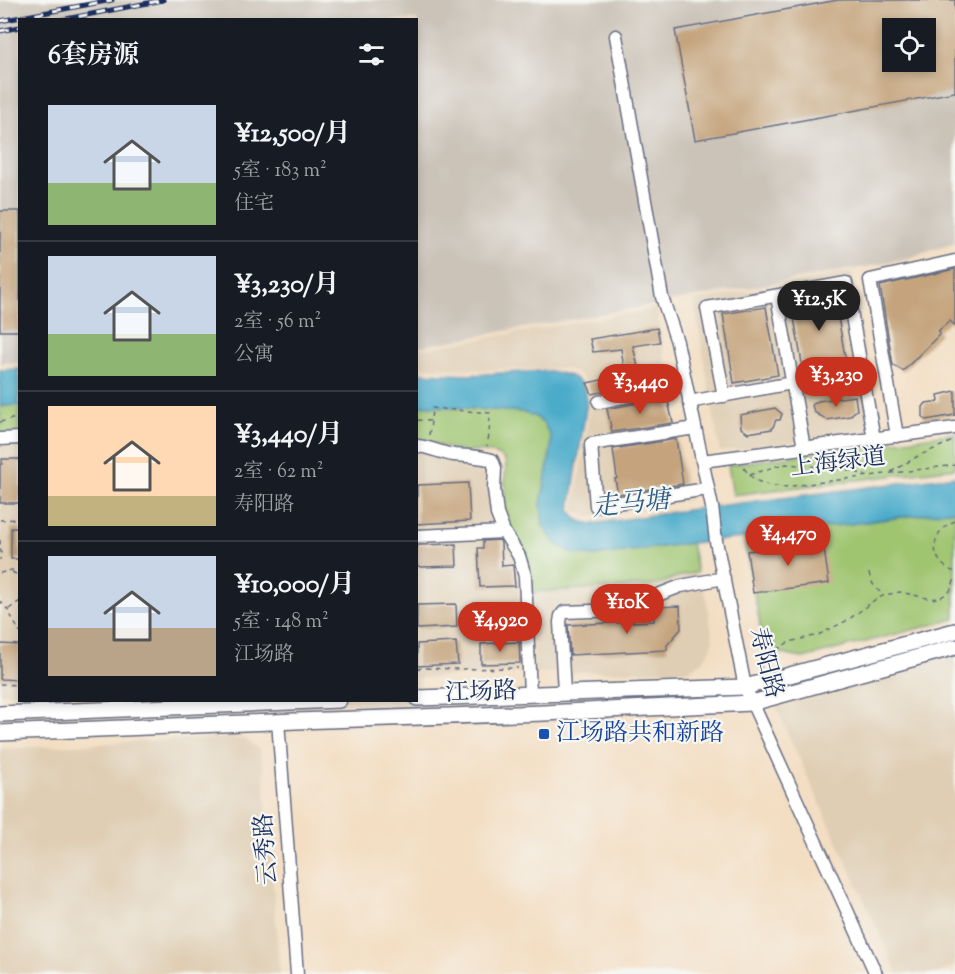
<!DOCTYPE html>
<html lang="zh">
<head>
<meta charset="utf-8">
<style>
	body { margin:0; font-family:"Sorts Mill Goudy","Noto Serif SC",serif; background:#242831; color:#f1f3f6; height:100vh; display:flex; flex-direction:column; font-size:22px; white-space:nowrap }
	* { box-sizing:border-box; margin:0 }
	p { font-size:20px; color:#9ea1a6 }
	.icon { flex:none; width:33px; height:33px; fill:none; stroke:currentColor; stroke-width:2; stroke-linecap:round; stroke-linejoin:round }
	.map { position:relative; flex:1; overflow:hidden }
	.panel { position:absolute; left:18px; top:18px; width:400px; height:684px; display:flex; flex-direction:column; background:#171b24; border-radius:0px; box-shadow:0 3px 9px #0003 }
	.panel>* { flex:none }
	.tools { position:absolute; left:882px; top:18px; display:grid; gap:12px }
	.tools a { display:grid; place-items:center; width:54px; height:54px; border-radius:0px; background:#171b24; box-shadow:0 3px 9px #0003; font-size:30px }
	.price { position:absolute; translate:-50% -51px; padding:0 14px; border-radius:21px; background:#c8321e; color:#fff; font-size:20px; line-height:39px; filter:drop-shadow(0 2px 3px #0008) }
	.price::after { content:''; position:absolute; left:50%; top:36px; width:18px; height:14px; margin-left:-9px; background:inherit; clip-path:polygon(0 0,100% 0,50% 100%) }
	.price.current { background:#222; color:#fff }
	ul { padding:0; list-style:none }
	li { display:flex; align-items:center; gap:18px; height:150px; padding:0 30px }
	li+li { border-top:2px solid #363941 }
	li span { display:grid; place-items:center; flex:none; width:168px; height:120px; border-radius:0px; color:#555 }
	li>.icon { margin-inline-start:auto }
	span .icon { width:72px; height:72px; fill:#fffc; stroke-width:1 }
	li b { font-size:26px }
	h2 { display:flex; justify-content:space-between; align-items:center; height:72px; padding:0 30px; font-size:26px }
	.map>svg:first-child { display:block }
</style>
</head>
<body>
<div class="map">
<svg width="955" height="974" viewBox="0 0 955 974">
	<rect width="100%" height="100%" fill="#f6f6f2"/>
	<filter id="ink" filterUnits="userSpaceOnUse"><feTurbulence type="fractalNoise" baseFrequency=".0167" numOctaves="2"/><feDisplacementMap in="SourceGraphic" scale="12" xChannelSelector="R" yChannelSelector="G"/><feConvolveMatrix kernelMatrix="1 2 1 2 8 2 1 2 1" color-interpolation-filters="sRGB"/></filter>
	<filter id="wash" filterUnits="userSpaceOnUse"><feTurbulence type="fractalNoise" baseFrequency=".008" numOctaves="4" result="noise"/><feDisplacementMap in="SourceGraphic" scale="24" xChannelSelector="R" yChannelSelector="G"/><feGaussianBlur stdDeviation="1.35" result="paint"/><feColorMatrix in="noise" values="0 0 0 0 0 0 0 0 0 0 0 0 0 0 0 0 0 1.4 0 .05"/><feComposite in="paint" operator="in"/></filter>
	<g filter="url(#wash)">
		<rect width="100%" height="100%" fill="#f3dec3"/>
		<!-- built -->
		<path fill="#dfceb4" d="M852,272L878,430L720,452L694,301Z
			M656,308L689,500L590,516L574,510L592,395L588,386L580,375L572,371L563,368L469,370L417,367V350Z
			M19,443V693H0V445Z
			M417,449L463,461L478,464L489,469L520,578L519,593L522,600L525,673L417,678Z
			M697,572L706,597L713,639L711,649L702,662L689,670L534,673L532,592L657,585L676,577Z
			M955,636V966L936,974H898L767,688Z
			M225,737L246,739L259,749L263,764L280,974H0V749Z"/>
		<!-- industrial -->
		<path fill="#cbc3b8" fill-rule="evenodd" d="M7,0H955V243L908,258L865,267L417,347V20H20L19,363H0V2ZM892,28H926V62H892Z"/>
		<!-- green -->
		<path fill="#9fc570" stroke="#5d7a67" stroke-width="1.5" d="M19,405V433L0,434V406Z
			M417,405L522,412L536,417L545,425L551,438V449L541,504L593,556L691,543L697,572L676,577L657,585L532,592L530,564L508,522L504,503L506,462C504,460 503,457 500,456C487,449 471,453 458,451C443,448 431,440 417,439Z
			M955,433V468L733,495L728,465Z
			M955,510V619L803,658C789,656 774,653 765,641C760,633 760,622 758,613C753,588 748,563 744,538Z"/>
		<!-- water -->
		<path fill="#4bacca" stroke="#336e94" stroke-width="1.5" d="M19,369V405L0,406V370Z
			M542,371C565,373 585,374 587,402L570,509C576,521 580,522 593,524L687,510L955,476V510L744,538L691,543L593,556L571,553L554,542L543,526L541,504L551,449V438L545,425L536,417L522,412L417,405V373L468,375Z"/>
		<g id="blocks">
			<!-- building -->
			<path fill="#c5a47d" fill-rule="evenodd" d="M838,0H955V92L695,140L675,30ZM892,28H926V62H892Z
				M0,211H20V331H0Z
				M955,269V326L950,321L938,331L940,334L903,371L893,365L880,286Z
				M834,294L846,362L803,369L791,301Z
				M766,307L778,375L734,383L723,314Z
				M657,328L660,342L633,346L639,371L664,368L665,380L592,394L587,383L625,375L621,349L593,352L590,339Z
				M955,391V415L926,420L923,417V407L926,403L939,401L938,395Z
				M855,396L857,410L855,411L850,416L827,420L814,412L812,405L818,401Z
				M667,397L673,423L612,432L607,409Z
				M775,408L782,414L780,420H776L772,429L748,433L741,428L740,415Z
				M676,439L683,484L618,494L615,479L617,478L613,449Z
				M2,459H20V503H0V464H2Z
				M468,483L470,521L417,524V485Z
				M11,528H20V559H11Z
				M500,540L501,543L502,566L513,565L515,586L480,587L478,548H483V541Z
				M823,542L829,583L753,593L747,551Z
				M456,544L457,566L422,567L417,566V548L418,545Z
				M517,602V626L474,627V603Z
				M456,604L457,627L417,629V605Z
				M680,606L681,629L667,645V650L570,655L568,625L654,621V607Z
				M456,642L458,664L417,666V644Z
				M519,642L520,663L481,664V644Z
				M0,644L20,645V680L0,679Z"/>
		</g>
	</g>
	<g filter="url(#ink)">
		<use href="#blocks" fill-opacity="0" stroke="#676c81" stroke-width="1.5"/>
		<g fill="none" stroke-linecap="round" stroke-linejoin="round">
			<!-- minor casing -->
			<g stroke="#676c81" stroke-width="15">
				<path id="minor" d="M616,36L662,297L677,342L712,507L716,541L745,687L876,974
					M777,296L804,448
					M724,396L707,308L846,283L874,439
					M599,402L686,384
					M689,402L862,370
					M695,428L591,444L596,506L707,489
					M897,436L870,280L955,261
					M0,439L20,438
					M417,446C430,447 441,453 454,455C467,456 479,456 492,460L495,468L494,489L497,514L504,532L519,556L525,576L530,694
					M702,461L955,428
					M417,536L504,532
					M564,692L560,622L561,616L564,612L619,610L681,586L724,578
					M278,721L297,974"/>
			</g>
			<!-- major casing -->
			<g stroke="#676c81" stroke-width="18">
				<path id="major" d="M417,698L745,687L955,631
					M0,714L339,700
					M0,733L296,721L544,713L752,703L955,647"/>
			</g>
			<!-- path -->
			<path stroke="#676c81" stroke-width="1.5" stroke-dasharray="4.5 4.5" stroke-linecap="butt" d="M417,420L431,421L432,408L490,413L489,435L487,446
				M0,422L20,417
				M429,435L431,422
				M821,458L841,468
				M744,468C755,484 766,485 784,487L955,465
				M891,472L918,456L955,440
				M750,475L776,466L787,464L843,469L866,475
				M0,520L20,519
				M955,521C929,531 928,562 955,572
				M0,540L1,554L0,560
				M12,572L20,576
				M0,573L20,568
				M869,573C871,582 875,590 884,594
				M0,601L8,610L20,633
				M9,609L20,601
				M417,669L424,668L461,669L518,668
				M759,670L776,650L789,642L818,635L848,620L876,599L885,595L900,592L932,599L941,597L950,591L955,579
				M0,684L20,685"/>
			<!-- minor -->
			<use href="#minor" stroke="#fff" stroke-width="12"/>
			<!-- major -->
			<use href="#major" stroke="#fff" stroke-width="15"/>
			<!-- rail casing -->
			<g stroke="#1b2f5e" stroke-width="5">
				<path id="rail" d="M61,20L163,0
					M0,21L112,0
					M0,31L20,27"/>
			</g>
			<!-- rail -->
			<use href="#rail" stroke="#f6f6f2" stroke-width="3" stroke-dasharray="9" stroke-linecap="butt"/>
		</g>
	</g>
	<!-- markers -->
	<rect fill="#1a4fb4" stroke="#f6f6f2" stroke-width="2" x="538" y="728" width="12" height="12" rx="3"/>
	<g text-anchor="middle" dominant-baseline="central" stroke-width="4.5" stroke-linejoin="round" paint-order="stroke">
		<!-- street labels -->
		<g font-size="24" fill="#1b2f5e" stroke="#f6f6f2">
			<text transform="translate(838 463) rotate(-7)">上海绿道</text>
			<text transform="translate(765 663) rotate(75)">寿阳路</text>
			<text transform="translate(481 693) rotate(-2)">江场路</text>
			<text transform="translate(267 849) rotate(-94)">云秀路</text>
		</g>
		<!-- transit labels -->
		<g font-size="24" fill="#164399" stroke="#f6f6f2" text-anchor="start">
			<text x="556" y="734">江场路共和新路</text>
		</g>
		<!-- water labels -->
		<g font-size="26" font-style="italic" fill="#2c5b84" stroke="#f6f6f2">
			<text transform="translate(631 505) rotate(-6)">走马塘</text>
		</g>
	</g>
</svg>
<div class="tools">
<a><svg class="icon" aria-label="locate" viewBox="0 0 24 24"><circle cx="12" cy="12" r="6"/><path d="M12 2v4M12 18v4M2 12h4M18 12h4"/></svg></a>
</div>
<b class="price current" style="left:819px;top:332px">¥12.5K</b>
<b class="price" style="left:836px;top:408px">¥3,230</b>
<b class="price" style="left:640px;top:415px">¥3,440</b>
<b class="price" style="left:788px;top:567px">¥4,470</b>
<b class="price" style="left:627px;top:635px">¥10K</b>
<b class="price" style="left:500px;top:653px">¥4,920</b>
<section class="panel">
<h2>6套房源<svg class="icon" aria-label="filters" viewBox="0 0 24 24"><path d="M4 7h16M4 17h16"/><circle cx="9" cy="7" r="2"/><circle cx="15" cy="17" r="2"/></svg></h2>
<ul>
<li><span style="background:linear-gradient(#c9d6e8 65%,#8fb573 0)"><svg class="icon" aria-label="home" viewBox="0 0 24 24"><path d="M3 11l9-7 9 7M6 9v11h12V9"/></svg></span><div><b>¥12,500/月</b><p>5室 · 183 m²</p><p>住宅</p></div></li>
<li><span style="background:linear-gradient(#c9d6e8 65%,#8fb573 0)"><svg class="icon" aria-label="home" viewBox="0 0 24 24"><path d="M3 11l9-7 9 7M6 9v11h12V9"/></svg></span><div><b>¥3,230/月</b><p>2室 · 56 m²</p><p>公寓</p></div></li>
<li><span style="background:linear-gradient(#ffd9b3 75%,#c2b280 0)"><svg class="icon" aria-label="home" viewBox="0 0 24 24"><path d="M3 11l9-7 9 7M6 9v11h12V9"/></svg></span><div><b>¥3,440/月</b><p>2室 · 62 m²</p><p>寿阳路</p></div></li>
<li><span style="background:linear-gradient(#c9d6e8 60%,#b9a48a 0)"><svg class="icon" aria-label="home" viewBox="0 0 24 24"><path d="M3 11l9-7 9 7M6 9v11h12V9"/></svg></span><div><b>¥10,000/月</b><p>5室 · 148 m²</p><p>江场路</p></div></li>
</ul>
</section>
</div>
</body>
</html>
